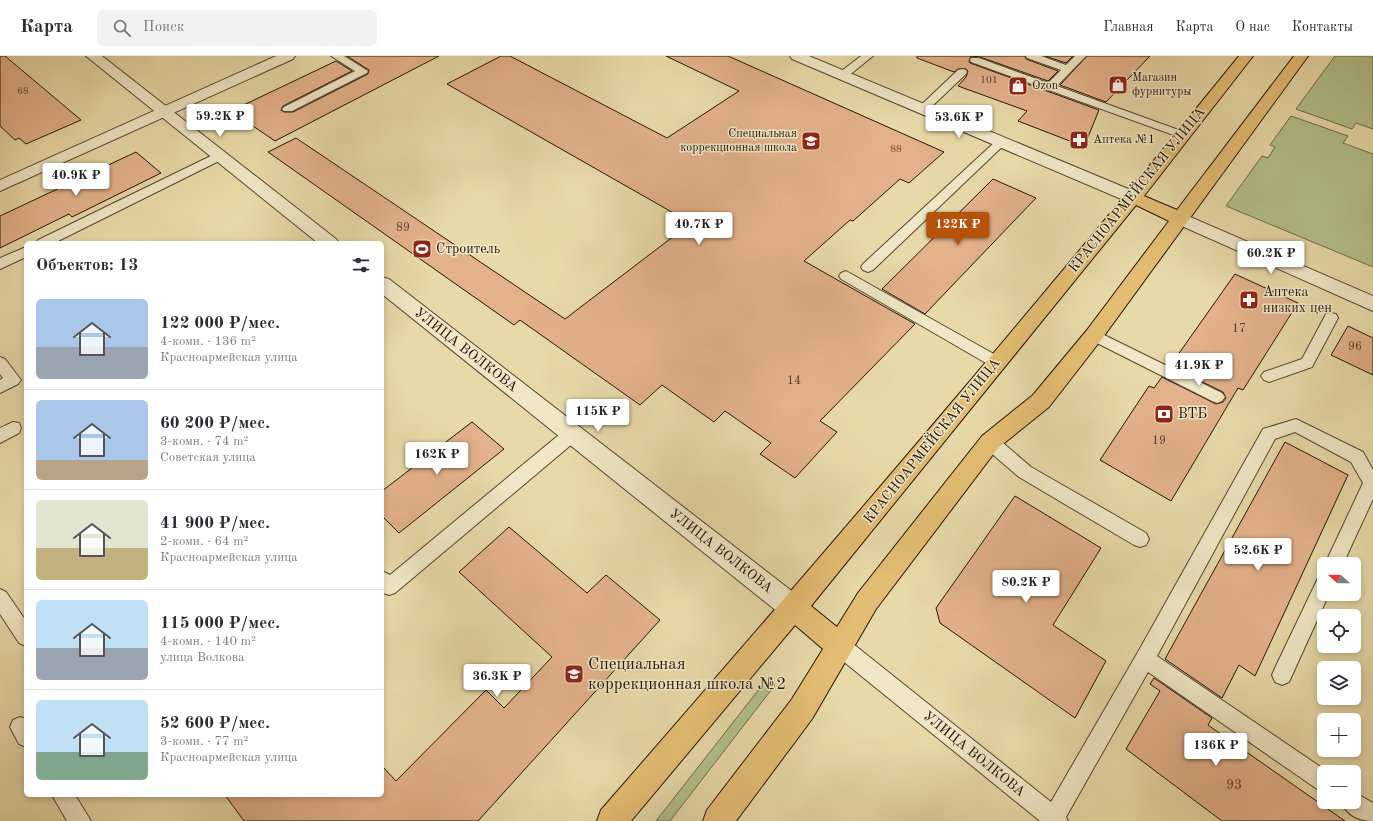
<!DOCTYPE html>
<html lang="ru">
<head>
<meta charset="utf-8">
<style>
	body { margin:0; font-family:"Old Standard TT",serif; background:#f2f2f3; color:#2b2b33; height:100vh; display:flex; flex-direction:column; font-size:15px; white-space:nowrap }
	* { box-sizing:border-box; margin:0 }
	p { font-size:13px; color:#7c7c81 }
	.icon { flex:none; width:22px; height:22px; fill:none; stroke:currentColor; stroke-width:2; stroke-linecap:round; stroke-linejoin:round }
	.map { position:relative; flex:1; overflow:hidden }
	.details { position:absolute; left:24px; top:185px; width:360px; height:556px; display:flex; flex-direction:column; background:#fff; border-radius:6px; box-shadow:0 2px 6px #0003 }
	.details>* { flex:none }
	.needle { width:26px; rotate:291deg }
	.controls { position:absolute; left:1317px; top:501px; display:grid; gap:8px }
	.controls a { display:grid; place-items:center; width:44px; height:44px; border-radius:6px; background:#fff; box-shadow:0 2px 6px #0003; font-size:20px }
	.price { position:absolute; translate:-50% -34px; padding:0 9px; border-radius:4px; background:#fff; color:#222; font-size:13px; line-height:26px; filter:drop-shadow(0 1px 2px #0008) }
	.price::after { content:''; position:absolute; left:50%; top:24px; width:12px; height:9px; margin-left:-6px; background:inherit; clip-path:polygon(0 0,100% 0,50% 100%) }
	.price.on { background:#b45309; color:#fff }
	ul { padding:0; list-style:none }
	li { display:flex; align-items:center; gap:12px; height:100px; padding:0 12px }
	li+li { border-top:1px solid #e1e1e2 }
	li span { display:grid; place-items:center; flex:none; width:112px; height:80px; border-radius:6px; color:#555 }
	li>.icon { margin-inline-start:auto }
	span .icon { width:48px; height:48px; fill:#fffc; stroke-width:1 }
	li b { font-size:17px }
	h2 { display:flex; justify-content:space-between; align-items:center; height:48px; padding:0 12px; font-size:17px }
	header { display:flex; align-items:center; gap:24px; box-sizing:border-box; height:56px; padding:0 20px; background:#fff; border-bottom:1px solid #e1e1e2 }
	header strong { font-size:19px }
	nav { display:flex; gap:22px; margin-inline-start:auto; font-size:14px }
	.search { width:280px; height:36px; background:#f2f2f3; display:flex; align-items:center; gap:10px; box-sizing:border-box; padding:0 14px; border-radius:6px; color:#7c7c81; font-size:15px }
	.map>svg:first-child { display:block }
</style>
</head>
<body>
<header>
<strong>Карта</strong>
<div class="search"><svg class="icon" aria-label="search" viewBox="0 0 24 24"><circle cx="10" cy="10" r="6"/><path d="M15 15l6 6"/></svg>Поиск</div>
<nav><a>Главная</a><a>Карта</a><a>О нас</a><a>Контакты</a></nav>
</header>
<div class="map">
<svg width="1373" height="765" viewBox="0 0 1373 765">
	<rect width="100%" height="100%" fill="#e8daa8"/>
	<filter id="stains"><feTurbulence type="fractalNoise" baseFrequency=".005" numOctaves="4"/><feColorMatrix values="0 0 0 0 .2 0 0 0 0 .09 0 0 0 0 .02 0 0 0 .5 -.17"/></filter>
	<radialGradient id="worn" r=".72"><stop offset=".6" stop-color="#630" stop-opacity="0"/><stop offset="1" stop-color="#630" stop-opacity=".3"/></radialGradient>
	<!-- green -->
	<path fill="#b3c08a" stroke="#6b6a4a" d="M1335,0H1373V73L1356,67L1352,73L1296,53Z
		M1291,60L1348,80L1343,87L1373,98V211L1226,150L1262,100L1268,102L1275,91L1270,89Z
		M767,623L775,629L670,765H656Z"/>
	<!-- building -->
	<path fill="#e3b28b" stroke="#23140a" d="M0,0H5L81,64L26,88L19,82L15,84L0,70Z
		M347,0H439L275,85L231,55L336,5L352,15L283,50L281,54L284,56H293L368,18L369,14Z
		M501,0H510L667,82L739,35L666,0H728L944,96L909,127L900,123L853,165L850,164L804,205L915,268L820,365L837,376L795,422L760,398L771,387L725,355L714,366L662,329L640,349L520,264L514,269L268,96L296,82L565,263L691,167L447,28Z
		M917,0H1025L1026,3L1058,15L1048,25L980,1L971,0L969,5L970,7L1099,54L1086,86L1075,87L1018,65L1027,55L958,30L966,21L968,15L966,13H958L954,16L917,2Z
		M1045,0H1073L1066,7Z
		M1087,0H1150L1106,46L1060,29Z
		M136,96L161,117L72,161L69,158L0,192V160Z
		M993,123L1036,142L925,258L882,233Z
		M1235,218L1298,247L1243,334L1238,332L1171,445L1100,404L1149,330L1154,332L1162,321L1216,348L1223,346L1226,342L1223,336L1170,310Z
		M1348,270L1373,282V319L1331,299Z
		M472,366L504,393L399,477L382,460V435Z
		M1285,386L1348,419L1255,620L1239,609L1222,642L1165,603Z
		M1015,440L1101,492L1053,569L1106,605L1075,662L940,567L936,552Z
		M509,471L587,537L606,519L660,564L478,765H244L225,739H382V710L396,725L486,634L504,652L552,601L459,516Z
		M1154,622L1212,662L1208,669L1345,765H1222L1126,693L1160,635L1150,628Z"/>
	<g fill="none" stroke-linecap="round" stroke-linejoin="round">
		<!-- service casing -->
		<g stroke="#544632" stroke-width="2">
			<path id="service" d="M331,0H344L368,15L367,17L292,55H284L282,53L284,51L355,15Z
				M861,0H873L847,21H839L838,19L839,17Z
				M1026,0H1041L1066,9L1075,0H1086L1057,30L1187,77L1189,79L1187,81H1179L971,6L970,4L971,2H979L1048,27L1061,14L1027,2Z
				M962,13L966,14L967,16L966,18L927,55H919L917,53L919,51L958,14Z
				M1001,83L1005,84L1007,86L1005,88L873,214L868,216L863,214L861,211L863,208L997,84Z
				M219,96L223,97L225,100L223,103L54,187H36L38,184Z
				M26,191V201L0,213V202Z
				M846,215L1001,302L1003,306L1001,310L996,312L991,310L841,223L839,220L841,217Z
				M1331,257L1336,258L1338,262L1312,311L1269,326L1264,324L1261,320L1264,316L1302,303L1326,258Z
				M1094,274L1222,337L1225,341L1222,345L1217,347L1212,345L1089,283L1087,279L1089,275Z
				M0,301L5,303L21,324L18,328L0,337V324L3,322L0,318Z
				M1296,363L1363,396L1373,414V443L1343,508H1325L1363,427L1351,406L1295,376L1275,383L1157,600L1328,716H1324V737L1317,733L1148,616L1066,761L1068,765H1040L833,597L830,590L833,583L840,581L847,583L1051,746L1138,596L1263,373Z
				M13,366L19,367L21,372L19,377L0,387V372Z
				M572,372L578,373L580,378L578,383L395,537L389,539L383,537L382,515L390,519L566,373Z
				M990,379L996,381L1031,411L1146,477L1149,483L1146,489L1140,491L1134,489L1019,421L984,391L982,386L984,381Z
				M1324,520V538H1329L1289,626L1282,629L1275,626L1272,619L1275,612L1318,522Z
				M0,533L6,536L26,565V590L19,587L0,558Z
				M20,661L26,663V691L19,688L10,671L13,664Z
				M1354,736L1373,747V765C1359,765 1347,759 1341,746H1354Z
				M52,739H75L91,765H67Z"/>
		</g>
		<!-- minor casing -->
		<g stroke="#544632" stroke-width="2">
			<path id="minor" d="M86,0H102L336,183L339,187H318Z
				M382,221L389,223L802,543L806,552L802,561L793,564L784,561L382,238Z"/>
		</g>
		<!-- tertiary casing -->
		<g stroke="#544632" stroke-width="2">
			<path id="tertiary" d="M276,0H295L293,3L0,135V124Z
				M790,0H809L1138,137L1141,141L1138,145L1132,146L1126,145L792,3Z
				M1181,157L1373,240V255L1175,167L1172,163L1175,159Z"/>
		</g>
		<!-- primary casing -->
		<g stroke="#23140a" stroke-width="2">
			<path id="primary" d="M1239,0H1253L1144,140L1177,154L1294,0H1308L1101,284L1049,351L998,392L876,553L812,663L736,765H703L707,754L792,643L823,593L795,569L631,765H597L601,754C817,506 1032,256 1239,0ZM1136,149L1169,165L1087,274L1033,339L982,380L858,537L837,571L811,550Z"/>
		</g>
		<!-- service -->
		<use href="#service" fill="#f0e7c6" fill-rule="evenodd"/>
		<!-- minor -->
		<use href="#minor" fill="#f0e7c6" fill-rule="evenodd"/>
		<!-- tertiary -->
		<use href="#tertiary" fill="#f0e7c6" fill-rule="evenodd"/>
		<!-- primary -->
		<use href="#primary" fill="#e4bd74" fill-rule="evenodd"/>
	</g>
	<!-- icons -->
	<defs>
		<g id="shop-square" transform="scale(1)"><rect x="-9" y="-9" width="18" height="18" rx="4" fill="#8f2418" stroke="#f0e7c6"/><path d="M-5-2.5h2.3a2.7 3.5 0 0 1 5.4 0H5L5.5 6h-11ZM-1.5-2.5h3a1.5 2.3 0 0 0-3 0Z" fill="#fff"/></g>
		<g id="pharmacy-square" transform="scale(1)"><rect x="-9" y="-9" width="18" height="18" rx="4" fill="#8f2418" stroke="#f0e7c6"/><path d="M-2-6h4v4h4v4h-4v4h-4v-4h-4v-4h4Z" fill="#fff"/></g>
		<g id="school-square" transform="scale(1)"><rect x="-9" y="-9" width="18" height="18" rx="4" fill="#8f2418" stroke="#f0e7c6"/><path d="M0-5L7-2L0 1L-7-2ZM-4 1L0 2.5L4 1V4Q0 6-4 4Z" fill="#fff"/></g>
		<g id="stadium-square" transform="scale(1)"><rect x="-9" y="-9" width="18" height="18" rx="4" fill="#8f2418" stroke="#f0e7c6"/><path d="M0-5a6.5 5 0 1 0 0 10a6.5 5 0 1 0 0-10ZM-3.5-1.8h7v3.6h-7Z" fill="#fff"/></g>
		<g id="bank-square" transform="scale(1)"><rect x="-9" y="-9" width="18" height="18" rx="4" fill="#8f2418" stroke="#f0e7c6"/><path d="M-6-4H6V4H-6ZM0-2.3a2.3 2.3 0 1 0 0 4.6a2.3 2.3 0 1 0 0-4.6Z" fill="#fff"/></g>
	</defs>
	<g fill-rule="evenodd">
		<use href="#shop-square" x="1118" y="29"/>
		<use href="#shop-square" x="1018" y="30"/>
		<use href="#pharmacy-square" x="1079" y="84"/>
		<use href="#school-square" x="811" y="85"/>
		<use href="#stadium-square" x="422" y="193"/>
		<use href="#pharmacy-square" x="1249" y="244"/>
		<use href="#bank-square" x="1164" y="358"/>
		<use href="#school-square" x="574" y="618"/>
	</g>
	<g text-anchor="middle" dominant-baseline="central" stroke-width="3" stroke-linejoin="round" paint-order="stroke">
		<!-- far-number labels -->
		<g font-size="10" fill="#533c2a">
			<text x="989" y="24">101</text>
			<text x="23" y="35">68</text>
			<text x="896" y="93">88</text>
		</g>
		<!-- far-poi labels -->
		<g font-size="12" fill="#23140a" stroke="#f0e7c6" text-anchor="start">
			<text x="1132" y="22">Магазин<tspan x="1132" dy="14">фурнитуры</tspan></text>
			<text x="1032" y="30">Ozon</text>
			<text x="797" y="78" text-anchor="end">Специальная<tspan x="797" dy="14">коррекционная школа</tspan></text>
			<text x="1093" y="84">Аптека №1</text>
		</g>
		<!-- number labels -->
		<g font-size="12" fill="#533c2a">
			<text x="403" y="172">89</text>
			<text x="1239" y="273">17</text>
			<text x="1355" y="291">96</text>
			<text x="794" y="325">14</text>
			<text x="1159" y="385">19</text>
		</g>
		<!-- street labels -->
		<g font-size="14" fill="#23140a" stroke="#f0e7c6">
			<text transform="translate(1137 134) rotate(-51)">КРАСНОАРМЕЙСКАЯ УЛИЦА</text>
			<text transform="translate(466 294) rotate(38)">УЛИЦА ВОЛКОВА</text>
			<text transform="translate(932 385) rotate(-51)">КРАСНОАРМЕЙСКАЯ УЛИЦА</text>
			<text transform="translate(721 495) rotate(38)">УЛИЦА ВОЛКОВА</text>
			<text transform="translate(974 698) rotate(39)">УЛИЦА ВОЛКОВА</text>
		</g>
		<!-- poi labels -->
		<g font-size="14" fill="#23140a" stroke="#f0e7c6" text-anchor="start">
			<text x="436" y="193">Строитель</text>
			<text x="1263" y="236">Аптека<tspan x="1263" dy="16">низких цен</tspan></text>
			<text x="1178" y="358">ВТБ</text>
		</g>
		<!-- near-number labels -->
		<g font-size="14" fill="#533c2a">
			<text x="1234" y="729">93</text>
		</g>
		<!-- near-poi labels -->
		<g font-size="17" fill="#23140a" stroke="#f0e7c6" text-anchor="start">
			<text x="588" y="608">Специальная<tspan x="588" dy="20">коррекционная школа №2</tspan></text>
		</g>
	</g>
	<rect width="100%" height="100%" filter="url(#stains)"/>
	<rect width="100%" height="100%" fill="url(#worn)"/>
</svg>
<div class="controls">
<a><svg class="needle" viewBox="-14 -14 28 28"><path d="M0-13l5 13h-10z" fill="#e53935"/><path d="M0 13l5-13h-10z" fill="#7c7c81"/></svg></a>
<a><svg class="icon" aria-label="locate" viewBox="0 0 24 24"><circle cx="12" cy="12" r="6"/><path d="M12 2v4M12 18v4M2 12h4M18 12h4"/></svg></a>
<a><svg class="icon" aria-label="layers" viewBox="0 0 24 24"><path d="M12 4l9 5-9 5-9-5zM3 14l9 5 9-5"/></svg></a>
<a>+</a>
<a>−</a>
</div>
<b class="price" style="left:220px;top:82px">59.2K ₽</b>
<b class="price" style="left:959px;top:83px">53.6K ₽</b>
<b class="price" style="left:76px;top:141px">40.9K ₽</b>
<b class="price" style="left:699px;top:190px">40.7K ₽</b>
<b class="price on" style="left:958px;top:190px">122K ₽</b>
<b class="price" style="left:1271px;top:219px">60.2K ₽</b>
<b class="price" style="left:1199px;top:331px">41.9K ₽</b>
<b class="price" style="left:598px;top:377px">115K ₽</b>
<b class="price" style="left:437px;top:420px">162K ₽</b>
<b class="price" style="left:1258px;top:516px">52.6K ₽</b>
<b class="price" style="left:1026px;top:548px">80.2K ₽</b>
<b class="price" style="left:497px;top:642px">36.3K ₽</b>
<b class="price" style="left:1216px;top:711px">136K ₽</b>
<section class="details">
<h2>Объектов: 13<svg class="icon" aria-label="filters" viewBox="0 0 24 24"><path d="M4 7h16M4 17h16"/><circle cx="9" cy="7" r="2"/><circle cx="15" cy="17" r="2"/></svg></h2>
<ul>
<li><span style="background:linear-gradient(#a9c7e8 60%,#9aa5b1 0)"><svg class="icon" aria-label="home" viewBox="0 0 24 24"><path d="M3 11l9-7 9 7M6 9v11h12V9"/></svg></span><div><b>122 000 ₽/мес.</b><p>4-комн. · 136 m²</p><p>Красноармейская улица</p></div></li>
<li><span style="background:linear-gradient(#a9c7e8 75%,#b9a48a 0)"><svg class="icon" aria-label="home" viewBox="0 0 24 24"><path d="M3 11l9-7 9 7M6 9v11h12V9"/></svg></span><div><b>60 200 ₽/мес.</b><p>3-комн. · 74 m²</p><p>Советская улица</p></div></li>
<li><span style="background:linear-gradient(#dfe7d0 60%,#c2b280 0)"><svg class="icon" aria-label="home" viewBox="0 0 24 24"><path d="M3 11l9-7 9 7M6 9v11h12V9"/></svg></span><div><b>41 900 ₽/мес.</b><p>2-комн. · 64 m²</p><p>Красноармейская улица</p></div></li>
<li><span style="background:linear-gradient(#bfe0f5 60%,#9aa5b1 0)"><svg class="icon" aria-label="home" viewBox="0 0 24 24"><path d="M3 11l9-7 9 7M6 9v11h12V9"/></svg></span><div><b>115 000 ₽/мес.</b><p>4-комн. · 140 m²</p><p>улица Волкова</p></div></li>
<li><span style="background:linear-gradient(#bfe0f5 65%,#7fa58c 0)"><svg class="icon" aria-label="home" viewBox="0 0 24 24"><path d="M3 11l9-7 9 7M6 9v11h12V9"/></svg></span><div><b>52 600 ₽/мес.</b><p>3-комн. · 77 m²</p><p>Красноармейская улица</p></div></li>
</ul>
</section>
</div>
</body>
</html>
